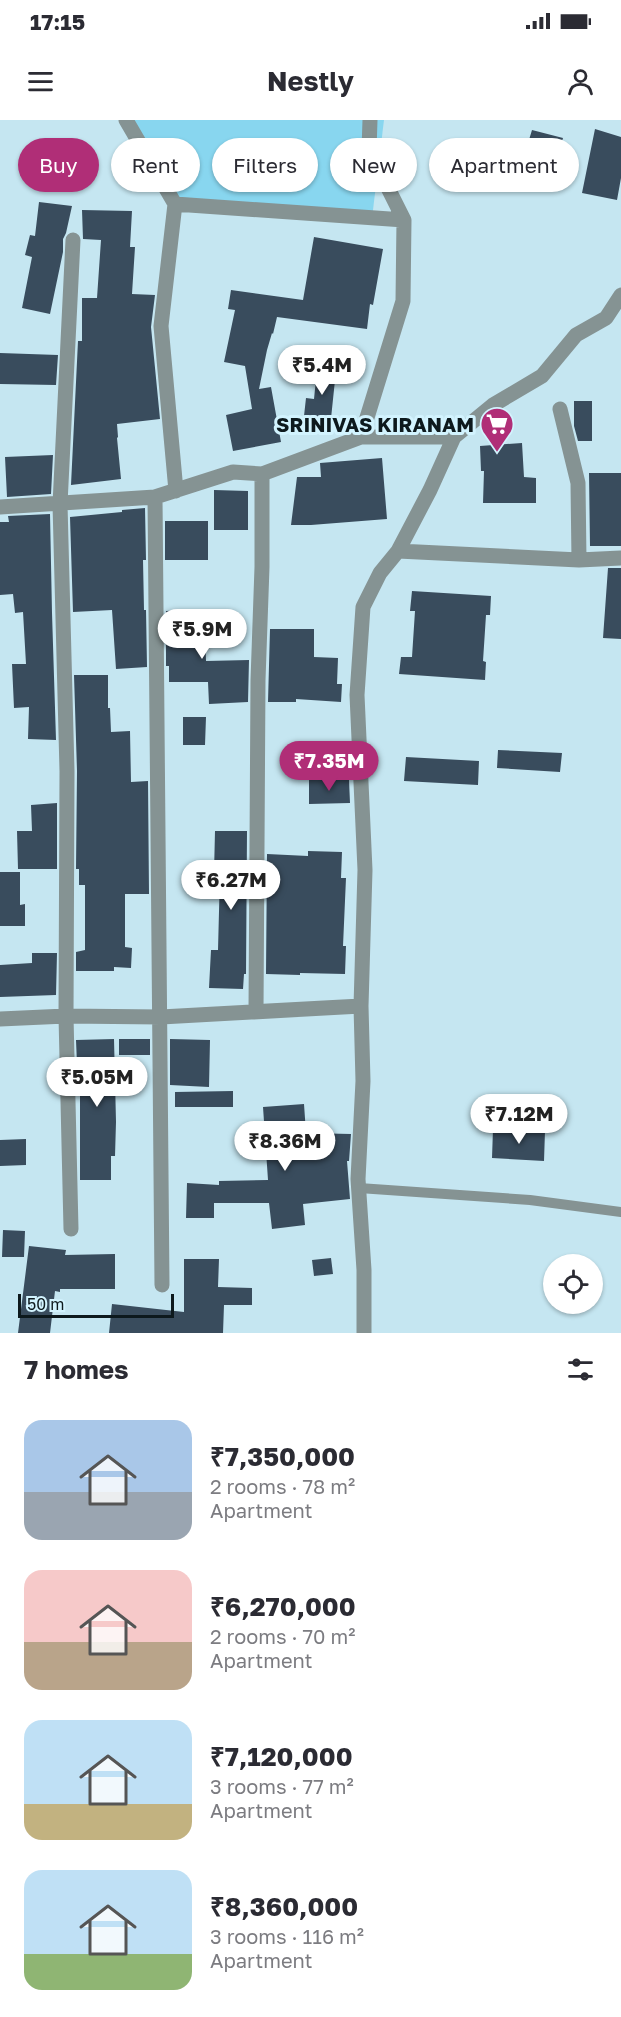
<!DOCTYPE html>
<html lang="en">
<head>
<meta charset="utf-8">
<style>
	body { margin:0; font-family:"Golos Text",sans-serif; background:#f7f7f7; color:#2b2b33; height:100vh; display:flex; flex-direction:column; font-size:22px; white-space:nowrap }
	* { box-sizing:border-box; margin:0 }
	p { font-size:20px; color:#7c7c81 }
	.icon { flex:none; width:33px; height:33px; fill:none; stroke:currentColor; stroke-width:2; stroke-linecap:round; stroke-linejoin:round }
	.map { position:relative; height:1213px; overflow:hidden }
	.side { display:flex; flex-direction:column; background:#fff; flex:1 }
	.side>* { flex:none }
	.top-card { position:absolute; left:18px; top:18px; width:585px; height:54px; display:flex; gap:12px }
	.tools { position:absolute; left:543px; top:1134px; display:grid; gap:12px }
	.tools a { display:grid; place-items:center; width:60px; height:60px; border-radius:50%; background:#fff; box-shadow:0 2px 4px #0004; font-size:30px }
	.scale { position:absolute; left:18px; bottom:15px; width:156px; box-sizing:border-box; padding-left:6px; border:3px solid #0d191d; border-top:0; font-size:16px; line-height:21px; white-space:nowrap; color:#0d191d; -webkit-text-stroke:4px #d2f3fe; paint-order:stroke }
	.price { position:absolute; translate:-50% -51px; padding:0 14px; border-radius:21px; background:#fff; color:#222; font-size:20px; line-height:39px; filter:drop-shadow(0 2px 3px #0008) }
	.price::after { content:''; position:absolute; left:50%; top:36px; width:18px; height:14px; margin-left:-9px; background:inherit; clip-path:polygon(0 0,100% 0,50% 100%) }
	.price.current { background:#b02e77; color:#fff }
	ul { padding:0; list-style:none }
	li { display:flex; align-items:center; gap:18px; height:150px; padding:0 24px }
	li span { display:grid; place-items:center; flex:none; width:168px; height:120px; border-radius:18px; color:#555 }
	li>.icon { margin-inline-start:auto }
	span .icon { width:72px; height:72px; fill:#fffc; stroke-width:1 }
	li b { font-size:26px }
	h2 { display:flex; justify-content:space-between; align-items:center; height:72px; padding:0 24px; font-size:26px }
	.pill { padding:0 21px; border-radius:27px; background:#fff; box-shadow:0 2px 4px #0004; font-size:21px; line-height:54px }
	.pill.current { background:#b02e77; color:#fff }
	.status { display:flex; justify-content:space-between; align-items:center; height:42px; padding:0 30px; background:#fff; direction:ltr }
	.status svg { height:16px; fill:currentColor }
	header { display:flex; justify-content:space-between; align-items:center; height:78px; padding:0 24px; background:#fff; font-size:27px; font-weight:700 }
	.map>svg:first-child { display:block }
</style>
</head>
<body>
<div class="status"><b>17:15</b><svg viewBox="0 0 49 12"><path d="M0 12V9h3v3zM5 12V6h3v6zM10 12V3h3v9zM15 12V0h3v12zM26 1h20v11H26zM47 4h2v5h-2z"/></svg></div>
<header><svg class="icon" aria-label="menu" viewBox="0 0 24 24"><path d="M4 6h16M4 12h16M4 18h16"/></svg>Nestly<svg class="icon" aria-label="person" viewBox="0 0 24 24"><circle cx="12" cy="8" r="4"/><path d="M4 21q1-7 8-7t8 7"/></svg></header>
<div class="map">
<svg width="621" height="1213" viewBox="0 0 621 1213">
	<rect width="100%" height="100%" fill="#c5e6f1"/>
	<!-- green -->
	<path fill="#88d6ef" d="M126,0H384L372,98L175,84Z"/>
	<!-- building -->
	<path fill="#394c5d" d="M595,9L621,17V58L617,80L582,73Z
		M532,10L563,18L556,41L525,33Z
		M39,82L72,86L66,113L63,119V132L50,194L22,188L32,137L25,135L30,115L35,116Z
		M82,90L132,91L130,127H135L132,174L155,175L151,207L160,299L117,304L118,317L117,318L121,359L71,365L78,221H82V178H97L101,120L83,119Z
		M314,117L383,129L373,185L370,184L367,209L277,197L273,214L272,213L267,230L259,269L271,267L281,322L233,331L226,295L252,289L245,246L224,242L235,190L228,189L231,170L303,180Z
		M0,233L58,235L56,265L0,264Z
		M318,240L337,241L330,308L303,305L306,278L314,279Z
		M574,281H592V321H578L574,306Z
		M522,323L524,357L536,358V383H483L484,351H481L480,326Z
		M53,335L51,374L7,377L5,337Z
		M382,338L387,399L311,405H291L297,357H321L320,343Z
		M589,353H621V426H590Z
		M214,370L248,371V410H214Z
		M145,388L146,440H143L144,490H146L147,547L116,549L112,490L73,492L70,397L122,392V390Z
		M50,394L52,493L56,620L28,619L29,587L14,588L12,544H26L23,492L15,493L13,474L0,475V402H9L8,396Z
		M165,401H208V440H165Z
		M608,448H621V519L603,518Z
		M412,471L491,476L490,495H486L483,541L486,542L485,560L399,554L401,537H412L415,491H410Z
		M204,489L206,541L249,540L248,582L209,584L208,562H169V546H166V491Z
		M270,509H314V537L338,538L337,564H342L341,582L296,579V582H268Z
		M74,555H108V588H110L111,612L130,611L131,662L148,661L149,774H125V827L132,828L131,848L114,847V851H76V832L85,830V765H79V749H76L77,651Z
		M183,597H206L205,625H183Z
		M498,630L562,633L560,652L497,648Z
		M321,637L322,653L287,655V638Z
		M406,637L479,641L478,665L404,661Z
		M309,660H349L350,683L309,684Z
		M57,683V749H18L17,711H32L31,685Z
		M215,711H247L246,854H244L243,869L209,868L211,830H218L220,753H214Z
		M308,731L342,732L341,758H346L343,826H346L345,854L300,853V855L266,854L267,734L308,736Z
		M0,752H20V785L25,784V806H0Z
		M32,833H57L56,875L0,877V845L32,843Z
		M114,919L116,1002L115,1036H111V1060H80V944H77L76,920Z
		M119,919H150V935H119Z
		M170,919L210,920L209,967L170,965Z
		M233,971V987H175V972Z
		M304,984L306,1013L351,1014L349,1041H347L350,1079L303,1084L305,1105L272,1109L269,1083H214V1098H186L187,1063L219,1065V1061L268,1060L263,987Z
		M493,1009L545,1011L544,1041L492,1038Z
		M26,1019V1045L0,1046V1020Z
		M3,1110L25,1111L24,1137H2Z
		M29,1126L66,1130L65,1135L115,1134V1169H60V1172L55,1171L50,1213H18Z
		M331,1138L333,1154L314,1156L312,1140Z
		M184,1139H219L218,1167L252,1168V1185H224L223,1213H109L112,1184L184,1192Z"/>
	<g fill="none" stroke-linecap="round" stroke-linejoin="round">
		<!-- service -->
		<path stroke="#859393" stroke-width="10" d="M359,1068L530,1080L621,1092"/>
		<!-- minor -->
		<path stroke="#859393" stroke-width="15" d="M126,0L175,84L161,206L176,371
			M175,84L404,100
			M361,317L403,181L404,100L369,30L370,0
			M155,377L162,1165
			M0,387L155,377L233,352L262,354L361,317H454
			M398,431L579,440L578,363L560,289
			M579,440L621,438
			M256,892L258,560L262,447V354
			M0,899L66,896L161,897L361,886
			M71,1109L66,896L67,651L60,384L73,120
			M364,1213V1150L358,1059L363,961L361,886L365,750L357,575L363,487L380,453L398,431L430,370L454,317L493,285L542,256L576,215L606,198L621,175"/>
	</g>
	<!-- icons -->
	<defs>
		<g id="supermarket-pin" transform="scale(1.725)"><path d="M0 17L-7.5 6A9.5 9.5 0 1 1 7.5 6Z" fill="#b02e77" stroke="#d2f3fe"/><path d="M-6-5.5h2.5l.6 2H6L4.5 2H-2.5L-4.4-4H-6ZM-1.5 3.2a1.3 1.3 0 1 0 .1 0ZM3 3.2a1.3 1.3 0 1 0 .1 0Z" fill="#fff"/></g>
	</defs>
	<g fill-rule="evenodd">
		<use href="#supermarket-pin" x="497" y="304"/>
	</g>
	<g text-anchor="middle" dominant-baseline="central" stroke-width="6" stroke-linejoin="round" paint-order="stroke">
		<!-- poi labels -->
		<g font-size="20" font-weight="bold" fill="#0d191d" stroke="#d2f3fe" text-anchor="end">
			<text x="474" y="304">SRINIVAS KIRANAM</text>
		</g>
	</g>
</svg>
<div class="tools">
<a><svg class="icon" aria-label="locate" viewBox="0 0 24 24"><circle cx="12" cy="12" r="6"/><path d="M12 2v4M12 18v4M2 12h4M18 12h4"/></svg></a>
</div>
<div class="scale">50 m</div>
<b class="price" style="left:322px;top:276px">₹5.4M</b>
<b class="price" style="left:202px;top:540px">₹5.9M</b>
<b class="price current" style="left:329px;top:672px">₹7.35M</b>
<b class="price" style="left:231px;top:791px">₹6.27M</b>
<b class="price" style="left:97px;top:988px">₹5.05M</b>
<b class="price" style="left:519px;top:1025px">₹7.12M</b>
<b class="price" style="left:285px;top:1052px">₹8.36M</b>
<div class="top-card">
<a class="pill current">Buy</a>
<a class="pill">Rent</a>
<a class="pill">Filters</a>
<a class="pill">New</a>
<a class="pill">Apartment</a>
</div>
</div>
<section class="side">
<h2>7 homes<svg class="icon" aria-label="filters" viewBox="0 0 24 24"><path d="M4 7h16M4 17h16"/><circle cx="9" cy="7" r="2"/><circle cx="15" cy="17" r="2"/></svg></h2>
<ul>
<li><span style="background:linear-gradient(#a9c7e8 60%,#9aa5b1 0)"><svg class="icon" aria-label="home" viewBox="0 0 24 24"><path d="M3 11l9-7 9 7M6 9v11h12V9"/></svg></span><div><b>₹7,350,000</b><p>2 rooms · 78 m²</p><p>Apartment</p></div></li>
<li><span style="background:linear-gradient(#f6c9c9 60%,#b9a48a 0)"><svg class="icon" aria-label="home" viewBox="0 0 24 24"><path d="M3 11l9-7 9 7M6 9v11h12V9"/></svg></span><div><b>₹6,270,000</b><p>2 rooms · 70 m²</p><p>Apartment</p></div></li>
<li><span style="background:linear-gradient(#bfe0f5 70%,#c2b280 0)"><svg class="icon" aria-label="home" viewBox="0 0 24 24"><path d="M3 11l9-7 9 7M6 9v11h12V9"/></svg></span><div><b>₹7,120,000</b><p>3 rooms · 77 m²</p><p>Apartment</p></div></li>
<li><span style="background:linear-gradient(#bfe0f5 70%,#8fb573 0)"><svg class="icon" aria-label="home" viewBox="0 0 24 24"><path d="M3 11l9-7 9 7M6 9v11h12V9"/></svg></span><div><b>₹8,360,000</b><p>3 rooms · 116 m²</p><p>Apartment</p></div></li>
</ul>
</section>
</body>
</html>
